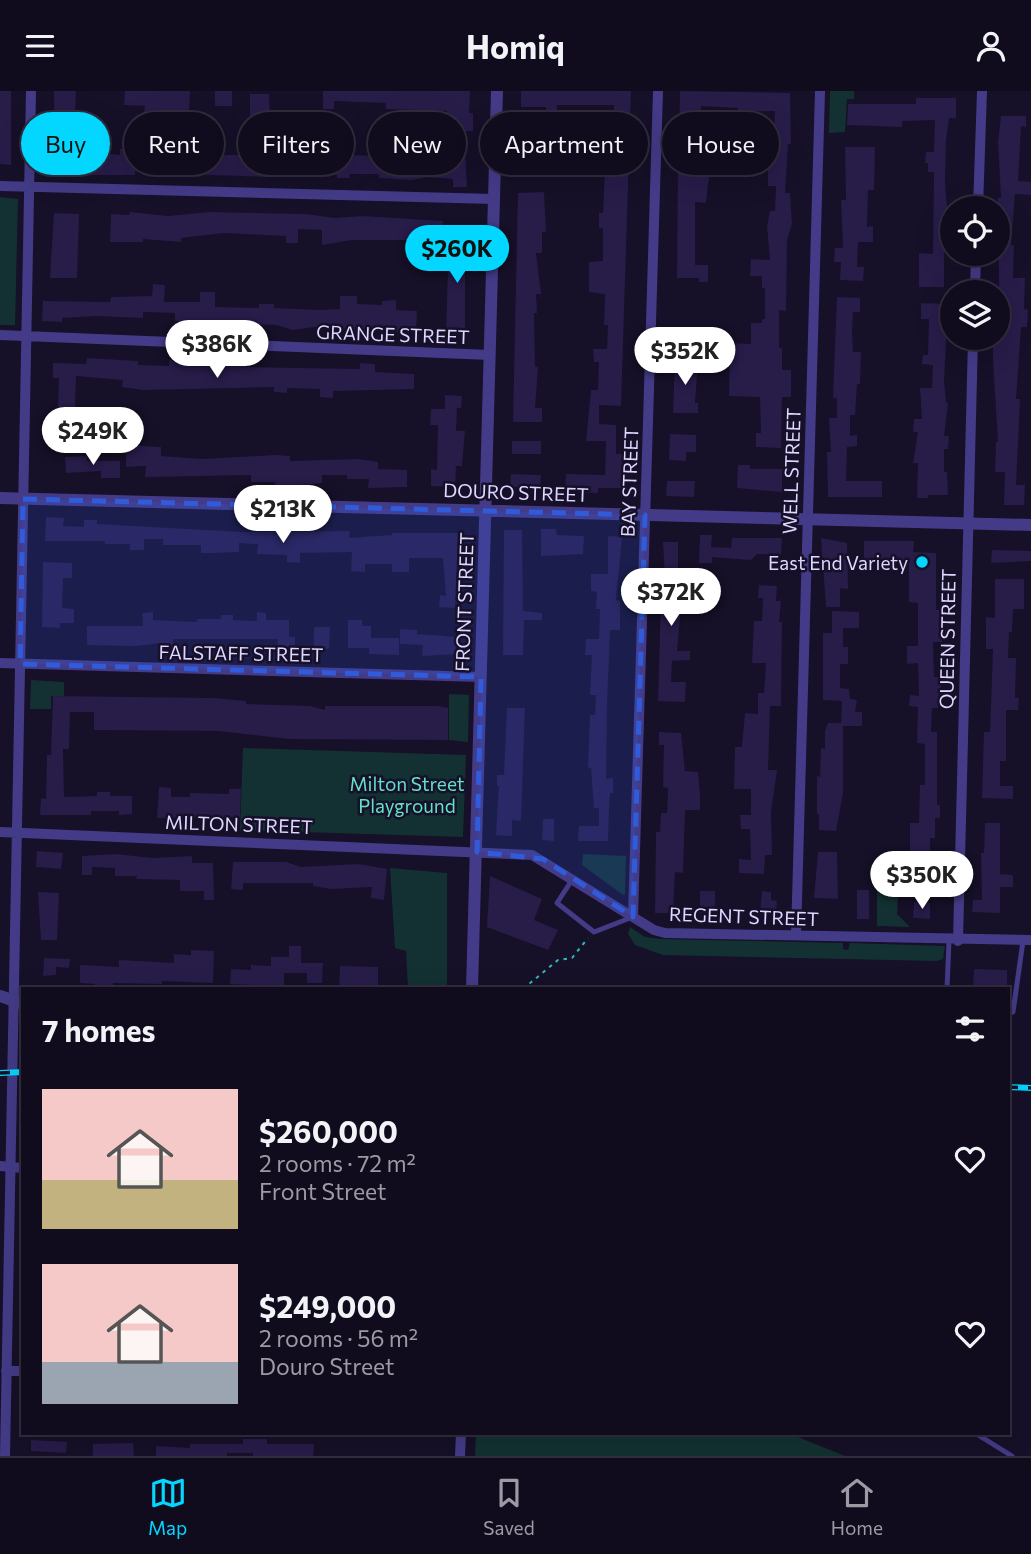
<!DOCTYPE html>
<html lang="en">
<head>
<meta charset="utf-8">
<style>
	body { margin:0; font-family:Commissioner,sans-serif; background:#191527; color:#f1f3f6; height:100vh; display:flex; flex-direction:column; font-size:26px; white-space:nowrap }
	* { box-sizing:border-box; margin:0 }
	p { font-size:23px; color:#9c9ba4 }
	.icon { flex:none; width:38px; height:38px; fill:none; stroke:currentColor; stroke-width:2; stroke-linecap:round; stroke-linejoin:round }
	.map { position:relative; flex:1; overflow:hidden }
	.sheet { position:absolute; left:21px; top:896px; width:989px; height:448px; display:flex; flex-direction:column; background:#100c1e; border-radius:0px; box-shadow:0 7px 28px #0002,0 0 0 2px #302c3c }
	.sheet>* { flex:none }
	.guide { position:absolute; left:21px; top:21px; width:990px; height:63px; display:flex; gap:14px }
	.fabs { position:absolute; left:940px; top:105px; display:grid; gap:14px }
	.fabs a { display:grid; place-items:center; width:70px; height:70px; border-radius:50%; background:#100c1e; box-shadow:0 7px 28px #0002,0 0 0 2px #302c3c; font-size:35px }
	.price { position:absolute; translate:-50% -60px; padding:0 16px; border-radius:24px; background:#fff; color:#222; font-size:23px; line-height:46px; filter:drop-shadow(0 2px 4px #0008) }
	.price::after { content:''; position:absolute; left:50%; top:42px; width:21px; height:16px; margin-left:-10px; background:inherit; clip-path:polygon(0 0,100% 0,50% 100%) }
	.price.selected { background:#03d6ff; color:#111 }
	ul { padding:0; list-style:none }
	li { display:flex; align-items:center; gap:21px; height:175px; padding:0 21px }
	li span { display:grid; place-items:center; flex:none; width:196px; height:140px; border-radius:0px; color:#555 }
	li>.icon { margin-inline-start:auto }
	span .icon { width:84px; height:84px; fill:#fffc; stroke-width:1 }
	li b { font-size:30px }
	h2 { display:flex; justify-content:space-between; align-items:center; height:84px; padding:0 21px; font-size:30px }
	.tag { padding:0 24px; border-radius:32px; background:#100c1e; box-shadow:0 7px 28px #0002,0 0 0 2px #302c3c; font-size:24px; line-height:63px }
	.tag.selected { background:#03d6ff; color:#111 }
	header { display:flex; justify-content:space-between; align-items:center; height:91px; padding:0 21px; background:#100c1e; font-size:32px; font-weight:700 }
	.tab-bar { display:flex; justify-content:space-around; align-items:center; height:98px; border-top:2px solid #302c3c; background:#100c1e; font-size:19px; color:#9c9ba4 }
	.tab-bar a { display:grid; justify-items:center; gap:4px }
	.tab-bar .selected { color:#03d6ff }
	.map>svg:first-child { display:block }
</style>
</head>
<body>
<header><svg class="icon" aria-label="menu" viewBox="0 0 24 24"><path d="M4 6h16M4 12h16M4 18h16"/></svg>Homiq<svg class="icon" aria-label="person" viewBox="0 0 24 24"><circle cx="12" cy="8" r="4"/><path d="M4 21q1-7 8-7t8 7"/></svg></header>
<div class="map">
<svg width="1031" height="1365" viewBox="0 0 1031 1365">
	<rect width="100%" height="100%" fill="#161028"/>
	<!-- green -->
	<path fill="#133132" d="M830,0H854V8H847L845,41L829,42Z
		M0,106L18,108L15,234H0Z
		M31,589L64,591V605H51V618H30Z
		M449,603L469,604L468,651L449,649Z
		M243,657L466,664L463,746L240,739Z
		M583,763L626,765L625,803L623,804L582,774Z
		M390,777L447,782V898H408L406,860L395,857Z
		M899,786L897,823L910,836L877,835V794L882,793L883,787Z
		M630,836L645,846L662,848L843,852V858L848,859L850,852L945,855L943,868L937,870L663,864L635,854L628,843Z
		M476,1342H788L845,1365H475Z"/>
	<!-- building -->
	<path fill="#281c49" d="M0,0H11V74L0,73Z
		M54,0H76L73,71H55Z
		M125,0H190L189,22H144L145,15L124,14Z
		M215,0H232V15H215Z
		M323,0H470L469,22H473V40H464L467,96H453V88L428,86L411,89L379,87V83H349L350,87H337V84H287L289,37H311L310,64L349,62V64L377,65V58L392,59L391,65L441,68V51H447V20L386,18V12L334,10V18H323Z
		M521,0H631L621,315L599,314V333L616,334V363H623L622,397H598V402L565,401L566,383L605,384L606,350H586L591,299H598L599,271H594L593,258H607L608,234H604L605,203L589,201V171L603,170V137H599V122H603L605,78H601V60H608L607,44H614V14H557L556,41H546L545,86L516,84L517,67L520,68V34L546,35V16H521Z
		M680,0L790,2L791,53H788L785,102H790L792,133L787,149L786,220L779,219V257H782V279H791V306H782L781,357L756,356V342H761L760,306L729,305L730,252L751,253V232H762V228H765V197H762V185H750L751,168L770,169L767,135L770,120H775L776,95H768V75H764L762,41H774L775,20L738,21V17L701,15L700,59L672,58L673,44H679Z
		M250,3H269L270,28H250Z
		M916,7H956V27H949L946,50L945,91L948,126L952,127V139H948V152H944V196H919V162L933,163L934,81H928V72H925L926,61H934L935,29L902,30V36L847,34L848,13H916Z
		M1001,25H1026V36L1021,35L1018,90L1031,91V104L1015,103L1011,154H1014L1013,187H1025L1024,218L1028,219L1027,236H1021L1016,308H1020L1016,394H1025L1024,414H1004L1005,381H995L996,351H998L993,269V251H1000L998,126V107H1001L998,51Z
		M259,53L270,54V86L154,82V56L205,55L223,57V64H243L259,63Z
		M845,56H875L874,99H868L867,136L873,135V151H858L857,176H864L863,190L840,189L841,171H834L835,157H843L841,109H846Z
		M120,58H136L135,84H82L83,69L107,70V63L120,64Z
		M678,76H710L706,112L695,111V174H708V191H699V187H677Z
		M544,101L546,141H542V162H536L541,203H536L537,222H534L535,276H538L535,317H542V331H513L518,102Z
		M130,121L168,125L210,121L306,123L334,127L362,125L443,130L442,149H352L322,154V139L298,138V152H286V145L223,142L181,147V151L143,148V151H110L111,123L129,124Z
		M54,122L79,123L77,187H50Z
		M449,144L470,146L465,181V244L446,243Z
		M153,193L165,194L164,211H200V201H215V216L259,217V213H274V217L320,219L340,218V205H357V213L382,214V210L396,209V219L417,220L416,242L314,236L293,239L276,234L175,230V222L143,221V227L97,225L62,227V231L42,230L43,210L110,211L111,206L152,205Z
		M837,206L860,207V221H853L852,241L853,261H861L860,293H857L855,324H850V345L857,344V355L847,356L846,390H882V406H828L827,361H831L829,327H837V307H833Z
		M921,212L948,213L944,290L946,312H948L944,345H949L948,358H944V381H947L948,404H928V407H917L918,372H913L918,341H913L914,328H922L920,297H932L933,274L922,273L923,264H928L929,228H921Z
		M87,267L138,270V274L169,275V269L245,274V276L360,278V272L375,273V281L414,283V298L333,300V307L320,306V298L287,297V302L274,301V296L143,299L122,296L123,289L76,285L74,342L57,341L59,287H53V272L86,273Z
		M675,268L698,269L695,312H698V322H673Z
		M445,304L462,305L461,317H457L456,340H465L464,351L462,375H456L455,396L431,395V378L437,379L438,334H430L431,318H445Z
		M670,343L696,344V361H686V370L669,369Z
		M512,350H541V363H512Z
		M126,354L161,356V365L203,368L276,364L290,365V370L359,368L378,371V378L407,379V396L368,397L369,388H347V384H322V392L289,395H275V391H251V384L145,386L146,375L126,376Z
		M87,365V370H120V387H101V380L66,382L65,366Z
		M738,374H750V378H782V401L737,397Z
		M511,383L541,384L540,396H510Z
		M667,390H695L694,406L666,405Z
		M46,426L64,427L63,435L84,436V429H97V433L114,434L243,441L350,440L349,447L392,444V442H458L455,517L439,516L440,504L446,505L443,467H409V481H392V473H365V481L351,480L352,461L300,462V472L287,471V464L257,463L258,453L239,452V461L215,462H201V454H163V448H144V459H130V453H105V450H45Z
		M541,438H556L557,444L584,445L583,463L541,465Z
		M504,439H522L523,520L542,522V529H524L523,564H503Z
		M700,444H712L711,456L731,457L732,447H782L781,464L757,463L751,469L712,466V472H699Z
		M608,445L622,446L616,509L620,510V539H610L607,613L606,688L613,687V702H610L609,717L608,750H578L579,735H599V717H594L591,677L588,676L590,624H595L596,604H590L592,564H585L586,548H599L600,518H596L597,501L591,500V483H608Z
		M821,447L847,452L848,498L840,497V516H826Z
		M864,450H914L913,461L936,462V519H942V551H933L934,586H941V597L938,617H932L931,641H937V714H940V727H935V747H930L931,791L902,792V764H910V732H919L920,694H925V653L917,652L918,616L909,615L910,604L919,605L918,572L907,573V555H918V512L909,511V471L864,468Z
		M663,451H678V484H684L677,560H690V569L672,570L671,591H686L685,611L658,610L661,509H664L665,487Z
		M992,459L1031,460V470L991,472Z
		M43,471L72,472V487H63L62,517L74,518V532H60V537L42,536Z
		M995,488H1024V518H1013L1012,541H1009L1008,567H1016L1015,607H1019L1018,619H1006V670H1000V695H1013V708L982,707L984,641H990L993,558H986V526L995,527Z
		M759,494L777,495L776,510H781L779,531H782L781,615H770L768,679H777L771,721L772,764H765L764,783L739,782V768L751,769L750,738H741L740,724H751V698H734L735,656H742L745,622L758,623V602H764L766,572H752L754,530H762L763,507H758Z
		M832,520L859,521V537H843V556H848V573H840V597L849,598L850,608L857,609L855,621H862V635H843V702L836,740L819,739V723H817V685L820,686L821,657L825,658V640L828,632H841L842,610L823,609V542H832Z
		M153,521V529L197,531V528H221V524H233V529L257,530V521L266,522V529H289V546H295V560H277L278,548H173V557L161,556V552L136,555L87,554V535H143L142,522Z
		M348,529H362V535H371V547H399V564L369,563V557H348Z
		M314,536H330L329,558L314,557Z
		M400,538L417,539V543L457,546V563L422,565L423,554L400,553Z
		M53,605L213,607L246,610V613L310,615L325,619V615H438L448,617V649L290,648L219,640L94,639V621H70L69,658H63L64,706L97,705V701H110V705H132V723L119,724V720H91V724H40L41,707L46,708L47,664H51Z
		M507,617H525L521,730L512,729V745L496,744L499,695H497V684H504Z
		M659,641L681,642L685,680L698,681L700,705V719H685L683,782L675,781L673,822H655L656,741H660L661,722H667L668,697L663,696L664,654H659Z
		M159,696L171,697V706H190V702L229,703V698H241L240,726L157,727Z
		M543,728H554V750L542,749Z
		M985,732H1000V783L1013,784V796H1000V822L972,821L973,809H982L981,762H984Z
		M37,760L63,762L61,778L36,776Z
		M818,761H837L838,808L814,807Z
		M115,763L153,767L192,765V772H213L214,809H204V800H180V789L136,788L137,785H115V777L92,776V784H82V765Z
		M233,771H286L301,776L359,773L387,778L384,809L371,807L372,796L331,798L313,795V792H243V799L231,798Z
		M490,785L542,808L534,829L558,839L548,859L487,836Z
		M857,799H869V828H857Z
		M700,800H715V822H700Z
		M762,800L771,801V809L777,810L776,822L760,821Z
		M38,801L59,802L57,849H41Z
		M914,811L930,812V828L913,827Z
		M289,855H301V872H323L322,892H307V882H284V898H251V894L230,893L231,878L251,879V874L271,875V866H289Z
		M191,859L214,860L213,892L162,890V893L113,892V895H95V893L80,892V874L119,876V869L174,872V863L191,864Z
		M44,867L70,868L69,877L56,876V884L43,885Z
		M340,875L378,876V898H339Z
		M974,878L1007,879V898L973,897Z
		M243,1348H267V1353H314L313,1365H253V1362H227V1365H156V1355L190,1357V1353H243Z
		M31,1349L67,1351L66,1362L31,1360Z
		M133,1352L134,1365H93V1353Z"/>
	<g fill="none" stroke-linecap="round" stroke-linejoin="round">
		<!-- path -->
		<path stroke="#2fbabb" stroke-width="2" stroke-dasharray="3.5 5" stroke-linecap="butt" d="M523,898L558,869L572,867L588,847"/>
		<!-- service -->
		<path stroke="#433b87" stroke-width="5" d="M572,789L557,812L594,841L630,827
			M947,898L949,850
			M1008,922L1013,921L1023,850
			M975,1342L1012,1365"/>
		<!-- minor -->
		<path stroke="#433b87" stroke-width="10" d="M0,95L494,108
			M978,117L982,0
			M975,201L976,163
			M0,244L490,264
			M0,572L481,586
			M0,741L532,764L654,839L665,842L1031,849
			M633,826L658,0
			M796,844L820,0
			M958,850L973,247
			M0,1075L23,1077
			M6,1280H23
			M5,1365L31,0
			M460,1365L461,1342"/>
		<!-- tertiary -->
		<path stroke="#433b87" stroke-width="12" d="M0,407L1031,434
			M472,898L497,0
			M0,905L23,913"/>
		<!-- rail casing -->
		<g stroke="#03d6ff" stroke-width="6">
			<path id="rail" d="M0,982L23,981
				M1008,996L1031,997"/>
		</g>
		<!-- rail -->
		<use href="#rail" stroke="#161028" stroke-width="3.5" stroke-dasharray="10" stroke-linecap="butt"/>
	</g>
	<!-- marked area -->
	<path fill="#305cdc" fill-opacity="0.2" stroke="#305cdc" stroke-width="5" stroke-dasharray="14 9" stroke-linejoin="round" d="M23,408L645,424L633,826L543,768L477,761L481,586L20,573Z"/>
	<!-- markers -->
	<circle fill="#03d6ff" stroke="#161028" stroke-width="2.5" cx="922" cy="471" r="7"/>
	<g text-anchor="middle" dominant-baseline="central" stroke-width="5" stroke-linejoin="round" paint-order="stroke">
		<!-- street labels -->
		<g font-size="19" fill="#ded7ff" stroke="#161028">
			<text transform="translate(393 243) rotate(2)">GRANGE STREET</text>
			<text transform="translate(791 380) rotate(-88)">WELL STREET</text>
			<text transform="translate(629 391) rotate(-88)">BAY STREET</text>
			<text transform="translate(516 401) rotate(2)">DOURO STREET</text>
			<text transform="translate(464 511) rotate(-88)">FRONT STREET</text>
			<text transform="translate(947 548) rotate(-89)">QUEEN STREET</text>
			<text transform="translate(241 562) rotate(1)">FALSTAFF STREET</text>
			<text transform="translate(239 733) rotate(2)">MILTON STREET</text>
			<text transform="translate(744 825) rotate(2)">REGENT STREET</text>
		</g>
		<!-- poi labels -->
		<g font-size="19" fill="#ded7ff" stroke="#161028" text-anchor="end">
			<text x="908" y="471">East End Variety</text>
		</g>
		<!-- park labels -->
		<g font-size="19" fill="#61e1c9" stroke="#161028">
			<text x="407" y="692">Milton Street<tspan x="407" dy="22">Playground</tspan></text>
		</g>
	</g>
</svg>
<div class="fabs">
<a><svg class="icon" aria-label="locate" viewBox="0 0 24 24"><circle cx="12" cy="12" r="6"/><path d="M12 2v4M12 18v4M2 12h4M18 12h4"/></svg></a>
<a><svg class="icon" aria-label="layers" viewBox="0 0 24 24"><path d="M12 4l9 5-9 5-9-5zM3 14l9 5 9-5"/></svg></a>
</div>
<b class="price selected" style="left:457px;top:194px">$260K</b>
<b class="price" style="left:217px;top:289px">$386K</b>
<b class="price" style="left:685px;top:296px">$352K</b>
<b class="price" style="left:93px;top:376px">$249K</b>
<b class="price" style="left:283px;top:454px">$213K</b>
<b class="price" style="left:671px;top:537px">$372K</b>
<b class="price" style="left:922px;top:820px">$350K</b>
<div class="guide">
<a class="tag selected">Buy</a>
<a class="tag">Rent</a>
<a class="tag">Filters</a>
<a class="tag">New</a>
<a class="tag">Apartment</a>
<a class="tag">House</a>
</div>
<section class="sheet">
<h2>7 homes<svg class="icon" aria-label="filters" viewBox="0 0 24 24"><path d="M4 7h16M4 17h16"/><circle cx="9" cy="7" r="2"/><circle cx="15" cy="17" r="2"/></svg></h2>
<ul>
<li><span style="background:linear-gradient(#f6c9c9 65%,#c2b280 0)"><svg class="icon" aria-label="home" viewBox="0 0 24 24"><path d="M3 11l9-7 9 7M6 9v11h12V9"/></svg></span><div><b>$260,000</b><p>2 rooms · 72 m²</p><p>Front Street</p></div><svg class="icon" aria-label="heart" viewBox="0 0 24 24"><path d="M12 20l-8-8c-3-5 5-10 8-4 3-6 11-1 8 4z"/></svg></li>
<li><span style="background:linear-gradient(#f6c9c9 70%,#9aa5b1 0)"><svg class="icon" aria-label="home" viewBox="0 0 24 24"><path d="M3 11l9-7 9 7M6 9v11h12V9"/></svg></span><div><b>$249,000</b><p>2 rooms · 56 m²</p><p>Douro Street</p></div><svg class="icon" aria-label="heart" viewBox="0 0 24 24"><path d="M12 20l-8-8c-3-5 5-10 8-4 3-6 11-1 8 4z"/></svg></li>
</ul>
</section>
</div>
<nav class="tab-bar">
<a class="selected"><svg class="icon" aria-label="map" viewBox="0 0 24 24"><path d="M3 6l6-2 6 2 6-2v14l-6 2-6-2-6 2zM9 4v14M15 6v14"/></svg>Map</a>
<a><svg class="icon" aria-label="saved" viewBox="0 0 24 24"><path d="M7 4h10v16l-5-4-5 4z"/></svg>Saved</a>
<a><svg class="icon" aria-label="home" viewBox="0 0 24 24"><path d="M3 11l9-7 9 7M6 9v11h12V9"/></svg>Home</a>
</nav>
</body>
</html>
